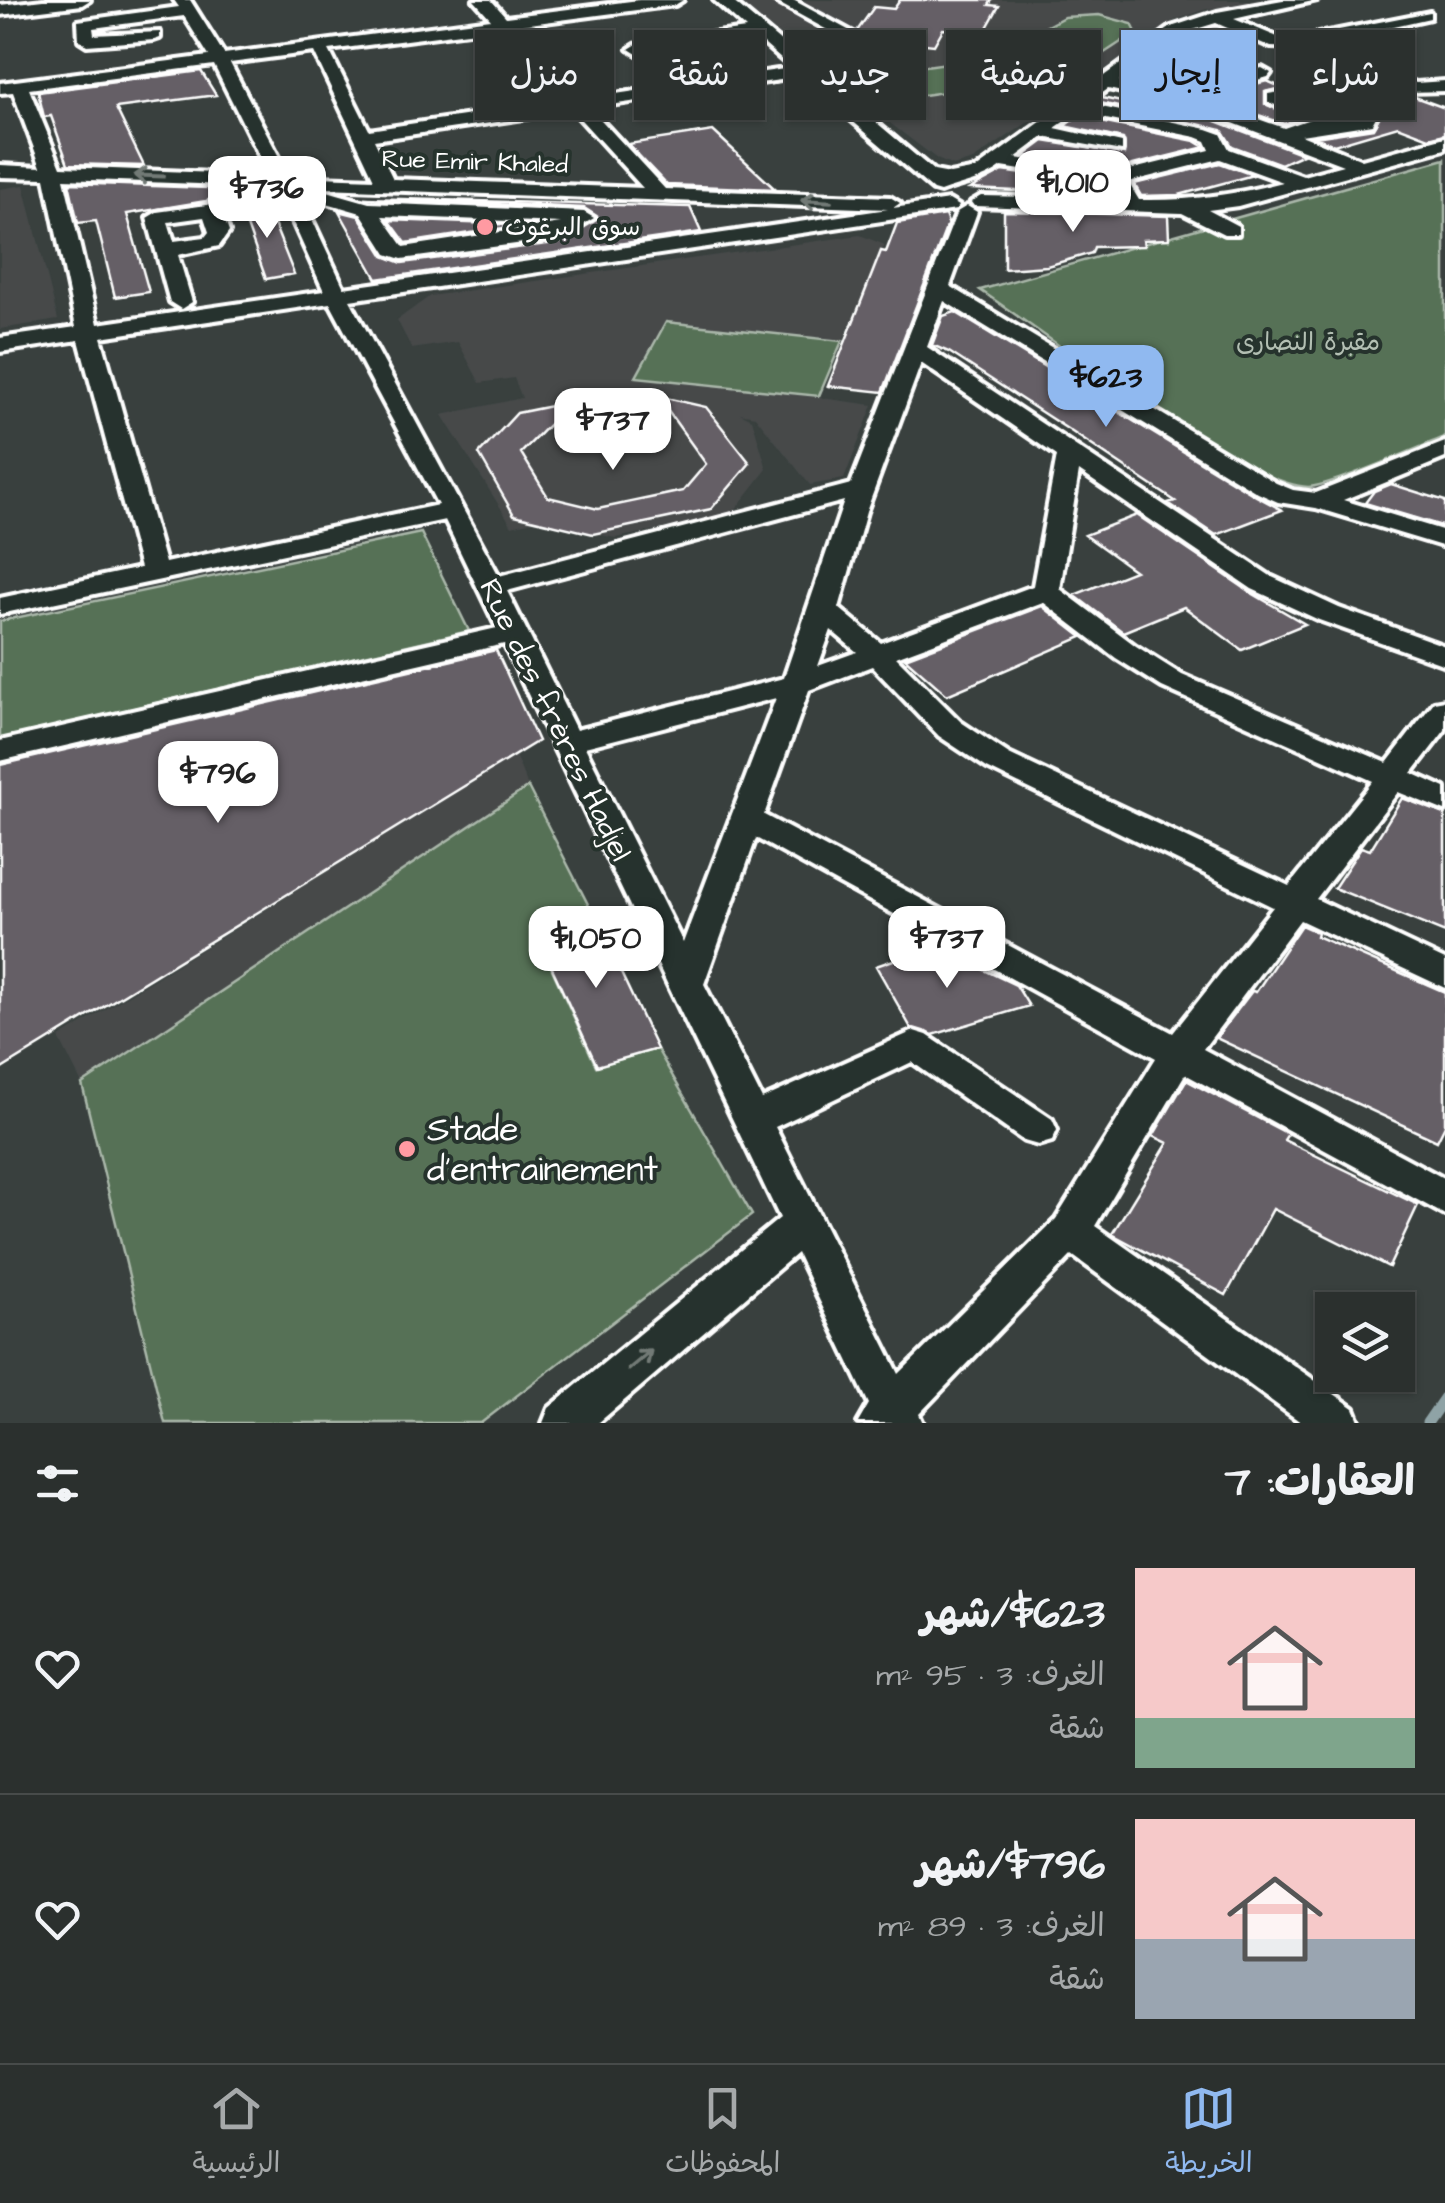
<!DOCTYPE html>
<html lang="ar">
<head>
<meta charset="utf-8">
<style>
	body { margin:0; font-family:"Architects Daughter","Playpen Sans Arabic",sans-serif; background:#333836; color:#f1f3f6; direction:rtl; height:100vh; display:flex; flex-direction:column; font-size:38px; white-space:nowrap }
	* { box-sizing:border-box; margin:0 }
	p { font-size:32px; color:#a6a9aa }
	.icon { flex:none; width:55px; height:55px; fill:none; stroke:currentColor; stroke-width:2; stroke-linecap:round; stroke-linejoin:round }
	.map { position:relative; height:1423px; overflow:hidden; direction:ltr }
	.side { display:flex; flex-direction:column; background:#2b302e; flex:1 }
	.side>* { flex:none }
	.banner { position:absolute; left:30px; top:30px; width:1385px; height:90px; direction:rtl; display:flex; gap:20px }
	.tools { position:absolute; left:1315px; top:1292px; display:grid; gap:20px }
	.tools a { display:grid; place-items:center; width:100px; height:100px; border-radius:0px; background:#2b302e; box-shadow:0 2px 8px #0004,0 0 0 2px #474b4a; font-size:50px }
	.price { position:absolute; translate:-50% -85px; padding:0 22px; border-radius:20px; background:#fff; color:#222; font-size:32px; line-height:65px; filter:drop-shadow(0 2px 5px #0008) }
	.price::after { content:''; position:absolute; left:50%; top:60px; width:30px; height:22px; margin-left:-15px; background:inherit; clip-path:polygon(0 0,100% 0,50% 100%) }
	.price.selected { background:#90b9f0; color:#111 }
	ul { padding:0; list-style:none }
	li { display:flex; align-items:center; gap:30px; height:250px; padding:0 30px }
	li+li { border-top:2px solid #474b4a }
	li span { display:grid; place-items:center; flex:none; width:280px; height:200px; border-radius:0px; color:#555 }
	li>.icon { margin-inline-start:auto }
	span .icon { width:120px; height:120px; fill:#fffc; stroke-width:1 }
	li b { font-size:42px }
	h2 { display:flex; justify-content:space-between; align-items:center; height:120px; padding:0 30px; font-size:42px }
	.chip { padding:0 35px; border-radius:0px; background:#2b302e; box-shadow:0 2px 8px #0004,0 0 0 2px #474b4a; font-size:35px; line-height:90px }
	.chip.selected { background:#90b9f0; color:#111 }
	.tabs { display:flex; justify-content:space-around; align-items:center; height:140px; border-top:2px solid #474b4a; background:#2b302e; font-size:28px; color:#a6a9aa }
	.tabs a { display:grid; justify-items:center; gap:5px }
	.tabs .selected { color:#90b9f0 }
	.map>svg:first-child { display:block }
</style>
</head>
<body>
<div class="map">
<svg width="1445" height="1423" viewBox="0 0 1445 1423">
	<rect width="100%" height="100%" fill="#39403e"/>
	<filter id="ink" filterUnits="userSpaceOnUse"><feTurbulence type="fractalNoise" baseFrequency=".01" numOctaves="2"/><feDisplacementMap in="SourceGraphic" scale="20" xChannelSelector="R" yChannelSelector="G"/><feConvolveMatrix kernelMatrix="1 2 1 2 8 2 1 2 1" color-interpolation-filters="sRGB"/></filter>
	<g filter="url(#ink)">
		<!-- built -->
		<path fill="#46494a" d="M732,0H1280L1281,1L1207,9L1176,20L973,160L953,166L937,159L870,108L869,103L840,78Z
			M24,185L58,320L0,329V189Z
			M356,197L690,208L703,237L377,279L339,210Z
			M860,235L885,245L819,396L792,394L873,405L844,479L810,485L755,416L740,413L752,419L767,469L731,515L616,538L533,521L512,526L442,415L522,398L514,378L480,383L458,342L412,349L397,320L430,296Z
			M515,755L528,787L82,1084L59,1038Z"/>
		<!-- green -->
		<path fill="#577157" stroke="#abb8ab" stroke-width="2.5" d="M1099,15L1132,24L1136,32C1090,62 1060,91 1005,55L1008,47L1064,17Z
			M954,62L986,86L869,103L840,78Z
			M1445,159V437C1419,447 1329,487 1308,487C1243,485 1044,333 980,290Z
			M666,322L842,341L819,396L636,377Z
			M421,533L469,631L0,739V621Z
			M528,787L594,916L536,934L596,1066L657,1049L752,1215L481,1423H165L82,1084Z"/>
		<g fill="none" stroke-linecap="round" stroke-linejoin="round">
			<!-- stream -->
			<path stroke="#8fa3a6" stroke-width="11" d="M1427,1423L1445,1397"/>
		</g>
		<!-- building -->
		<path fill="#655e66" stroke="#fff" stroke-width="2.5" d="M900,0H992L989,5L999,6L984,33L943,29L934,45L870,38L857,31L874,7L894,9Z
			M1181,54L1236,64L1232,67L1239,70L1202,79L1190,93L1151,84Z
			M201,71L216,95L116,108L144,166L68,164L51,116L44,117L38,92Z
			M1267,81L1283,88L1265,92V104L1299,119L1284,124L1213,99L1217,94Z
			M1412,96L1445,108V134L1429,138L1398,126L1334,145L1315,137L1373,128L1381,114L1372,108Z
			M1102,98L1131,104L1136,99L1190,111L1303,154L1281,164L1232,146L1222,130L1096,102Z
			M1077,117L1195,141L1205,147L1117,169L1024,156L1044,141L1124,154L1123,139L1064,126Z
			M713,131L775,189L667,185L628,144Z
			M1220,163L1253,175L1179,195L1141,196L1134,184Z
			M1003,171L1108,187L1112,195L970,189Z
			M69,183L236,189L206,201L127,214L149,292L115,297L96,221L78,223Z
			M364,198L690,207L701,232L377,279L339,211L359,216L384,256L402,263L562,242L598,217L584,208Z
			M264,199L294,274L266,279L241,209Z
			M1004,211L1168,216L1169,239L1143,240L1144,246L1094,247L1092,253L1047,266L1004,269Z
			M945,215L948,223L883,392L828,386L881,251L886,252L897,223Z
			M389,220L522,225L406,243Z
			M955,312L1256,496L1282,510L1216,535L1168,503L1175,501L1069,430L949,352L932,345L943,316Z
			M657,396L706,407L750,463L711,509L593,534L514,515L479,454L517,413L571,402L521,453L548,497L598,509L683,491L706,464Z
			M1391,484L1445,501V527L1365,503L1374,491Z
			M1137,515L1250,592L1305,624L1242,650L1184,607L1123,632L1074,595L1135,571L1085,535Z
			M1042,606L1082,637L947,695L905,658Z
			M496,650L538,741L0,1070V765Z
			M1402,798L1445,814V933L1334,888L1361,847L1370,850Z
			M594,916L657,1049L597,1066L536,933Z
			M1301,925L1317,932L1316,936L1445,992V1125L1437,1141L1216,1038L1252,991L1256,992Z
			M934,946L1016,985L1029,1006L933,1035L911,1028L876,966Z
			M1186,1080L1288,1134L1284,1140L1418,1205L1389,1267L1273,1209L1226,1295L1112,1234L1168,1143L1153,1136Z"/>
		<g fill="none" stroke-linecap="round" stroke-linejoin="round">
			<!-- minor casing -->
			<g stroke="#fff" stroke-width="8">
				<path id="minor" d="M43,0H90L82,5L0,15V5Z
					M174,0H190L224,54L491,19L474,0H491L506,17L639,0H683L675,5L514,26L582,99L791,68L756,37L637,54L629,49L637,44L746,29L714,0H731L934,171L950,174L976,169L1171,27L1217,12L1283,0H1317L1234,19L1280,38L1293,39L1430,12V18L1318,43L1416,83L1445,81V91L1408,92L1299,48L1271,47L1216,23L1183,33L1119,81L1192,97L1203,83L1262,68L1271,73L1268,77L1215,91L1207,101L1284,128L1310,119L1268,102V94L1314,86V94L1292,99L1324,112L1327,118L1359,115L1368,110L1377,115L1372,124L1301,135L1362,160L1445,137V149L1238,206L1208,210L1238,226V234H1224L1182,213L974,206L971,202L981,196L1119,199L1110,184L1002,167C984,181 960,184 940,192L933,190L801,77L590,108L665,189L890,197L900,203L893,208L949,200L959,206L956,210L350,300L499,576L851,484L957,212L967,206L977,212L950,286L1276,483L1293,490L1316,493L1445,442V458L1343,500L1445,531V547L1316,508L1278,502L1258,493L944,301L927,347L1272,577L1339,608L1445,646V665L1319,620L1252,589L1079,471L1060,589L1136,646L1182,675L1387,763L1434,702L1445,700V730L1412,773L1445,788V811L1398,792L1316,899L1445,960V988L1300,920L1203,1049L1445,1179V1215L1185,1074L1095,1226L1354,1408L1360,1423H1302L1072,1255L919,1414L923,1423H858L869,1404L797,1253L598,1423H543L549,1408L780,1218L504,644L0,761V741L497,628L445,520L0,614V598L140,568L79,340L0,352V338L76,327L45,178L0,177V165L41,167L13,92L0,93V83L209,56L184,16L93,28L94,35L160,32V38L154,40L87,45L79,40L78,21L179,7ZM499,28L565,101L369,130L329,50ZM314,52L374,179L289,176L230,63ZM214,65L269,175L61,167L29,89ZM1108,89L1191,107L1343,165L1303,176L1229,149L1221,134L1207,129L1087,104ZM573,111L643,188L393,179L374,140ZM1076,113L1196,137L1206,141L1210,150L1117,173L1015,158L1043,137L1122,151V143L1055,128ZM1220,159L1283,182C1233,195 1190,201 1139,200L1128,182ZM64,179L253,186L207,205L157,212L147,218L170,302L181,309L192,302L178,255L219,246L229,232L222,213L278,189L324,291L98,324ZM297,187L888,209L344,288ZM204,217L209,232L205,237L174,241L168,222ZM330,303L438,505L165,563L101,337ZM921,363L1057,456L1033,586L881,643L839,608L866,512ZM844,501L784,678L576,730L507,591ZM1043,602L1116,658L1162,687L1373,781L1289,886L1009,754L961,722L896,657ZM831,630L857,652L818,666ZM872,666L939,736L987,768L1273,907L1173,1033L764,815L809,690ZM776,698L683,943L585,747ZM756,838L1156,1058L1056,1219L899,1374L775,1127L912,1062L1024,1141L1038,1145L1052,1141L1057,1130L1052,1119L927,1035L914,1031L762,1099L704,984Z
					M773,0H793L874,44L860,48Z
					M320,189L369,203L584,212L594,218L561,238L402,259L387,254L361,213L313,199L310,195ZM382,216L561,223L404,247Z"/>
			</g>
			<!-- minor -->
			<use href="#minor" fill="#26332d" fill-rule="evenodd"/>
		</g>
		<!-- one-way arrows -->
		<defs><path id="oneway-shaft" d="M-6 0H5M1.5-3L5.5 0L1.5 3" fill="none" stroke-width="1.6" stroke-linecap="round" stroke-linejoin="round" transform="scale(2.5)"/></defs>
		<g stroke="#727a76">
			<use href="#oneway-shaft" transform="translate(149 176) rotate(-178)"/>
			<use href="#oneway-shaft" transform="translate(816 201) rotate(-177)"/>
			<use href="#oneway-shaft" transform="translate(640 1360) rotate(-40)"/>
		</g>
	</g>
	<!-- markers -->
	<g fill="#ff9aa2" stroke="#26332d" stroke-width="4">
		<circle cx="485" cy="227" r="10"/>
		<circle cx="407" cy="1149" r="10"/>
	</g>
	<g text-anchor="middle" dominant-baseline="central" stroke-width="8" stroke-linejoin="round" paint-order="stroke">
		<!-- far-street labels -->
		<g font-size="25" fill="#fff" stroke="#26332d">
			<text transform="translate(475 162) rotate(2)">Rue Emir Khaled</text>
		</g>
		<!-- far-poi labels -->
		<g font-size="25" fill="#fff" stroke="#26332d" text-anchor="start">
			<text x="505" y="227">سوق البرغوث</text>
		</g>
		<!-- far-park labels -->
		<g font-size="25" fill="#b3bfb3" stroke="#26332d">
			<text x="1308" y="342">مقبرة النصارى</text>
		</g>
		<!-- street labels -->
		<g font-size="30" fill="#fff" stroke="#26332d">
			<text transform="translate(555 720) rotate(64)">Rue des frères Hadjel</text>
		</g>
		<!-- near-poi labels -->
		<g font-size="35" fill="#fff" stroke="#26332d" text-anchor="start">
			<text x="427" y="1129">Stade<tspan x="427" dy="40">d'entrainement</tspan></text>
		</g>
	</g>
</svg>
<div class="tools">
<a><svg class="icon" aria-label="layers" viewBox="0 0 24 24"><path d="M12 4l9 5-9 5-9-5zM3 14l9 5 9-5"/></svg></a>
</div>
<b class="price" style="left:1073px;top:235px">$1,010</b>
<b class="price" style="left:267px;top:241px">$736</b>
<b class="price selected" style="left:1106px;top:430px">$623</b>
<b class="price" style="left:613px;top:473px">$737</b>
<b class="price" style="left:218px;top:826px">$796</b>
<b class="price" style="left:596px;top:991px">$1,050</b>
<b class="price" style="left:947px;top:991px">$737</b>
<div class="banner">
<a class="chip">شراء</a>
<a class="chip selected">إيجار</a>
<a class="chip">تصفية</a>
<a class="chip">جديد</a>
<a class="chip">شقة</a>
<a class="chip">منزل</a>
</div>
</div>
<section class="side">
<h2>العقارات: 7<svg class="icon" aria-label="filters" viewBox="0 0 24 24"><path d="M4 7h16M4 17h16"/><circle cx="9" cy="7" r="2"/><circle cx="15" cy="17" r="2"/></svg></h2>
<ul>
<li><span style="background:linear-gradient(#f6c9c9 75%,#7fa58c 0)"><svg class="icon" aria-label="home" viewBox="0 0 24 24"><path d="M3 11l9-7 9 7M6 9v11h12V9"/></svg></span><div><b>$623/شهر</b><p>الغرف: 3 · 95 m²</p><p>شقة</p></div><svg class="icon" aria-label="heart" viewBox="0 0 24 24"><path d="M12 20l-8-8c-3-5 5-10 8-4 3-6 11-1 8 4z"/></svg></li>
<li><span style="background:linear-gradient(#f6c9c9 60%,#9aa5b1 0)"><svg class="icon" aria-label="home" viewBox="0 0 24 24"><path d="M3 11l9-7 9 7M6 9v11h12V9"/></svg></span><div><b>$796/شهر</b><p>الغرف: 3 · 89 m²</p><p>شقة</p></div><svg class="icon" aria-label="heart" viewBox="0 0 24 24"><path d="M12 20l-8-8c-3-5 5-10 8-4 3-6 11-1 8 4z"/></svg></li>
</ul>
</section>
<nav class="tabs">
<a class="selected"><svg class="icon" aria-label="map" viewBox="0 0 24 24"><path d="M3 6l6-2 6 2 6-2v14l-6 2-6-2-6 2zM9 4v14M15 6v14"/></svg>الخريطة</a>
<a><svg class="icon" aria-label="saved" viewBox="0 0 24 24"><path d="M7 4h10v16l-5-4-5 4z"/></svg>المحفوظات</a>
<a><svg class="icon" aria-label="home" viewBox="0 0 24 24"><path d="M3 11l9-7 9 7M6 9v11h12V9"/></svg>الرئيسية</a>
</nav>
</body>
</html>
